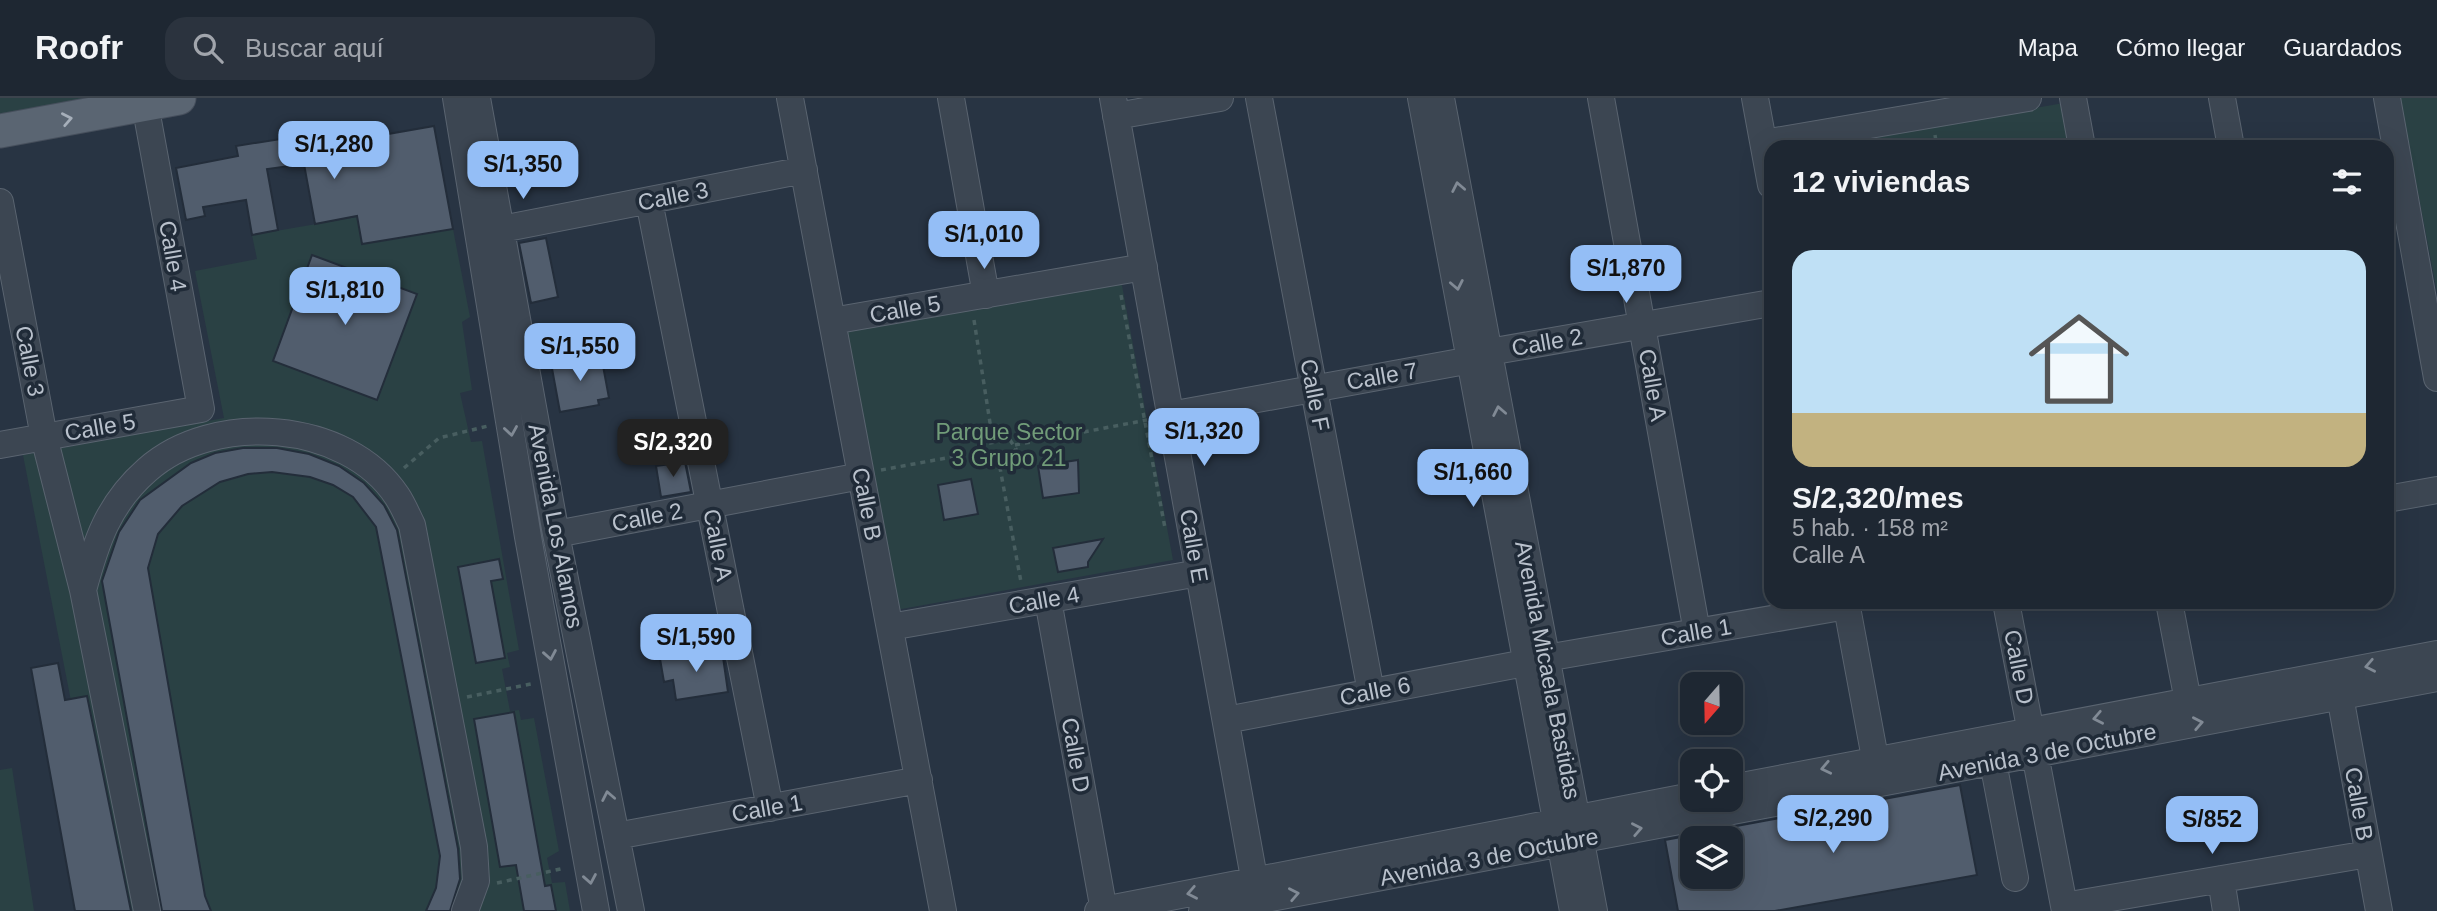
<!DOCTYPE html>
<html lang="es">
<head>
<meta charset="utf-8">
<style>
	body { margin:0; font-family:Helvetica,sans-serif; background:#2b333e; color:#f1f3f6; height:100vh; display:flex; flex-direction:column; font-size:26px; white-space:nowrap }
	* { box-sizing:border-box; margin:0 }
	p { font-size:23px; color:#a1a5ac }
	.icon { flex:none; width:38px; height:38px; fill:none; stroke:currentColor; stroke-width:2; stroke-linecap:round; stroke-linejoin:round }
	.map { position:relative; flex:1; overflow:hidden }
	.drawer { position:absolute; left:1764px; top:42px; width:630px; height:469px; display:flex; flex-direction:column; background:#1e2732; border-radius:21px; box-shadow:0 7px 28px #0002,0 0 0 2px #3c444d }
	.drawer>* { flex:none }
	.needle { width:46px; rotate:200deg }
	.fabs { position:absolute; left:1680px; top:574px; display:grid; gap:14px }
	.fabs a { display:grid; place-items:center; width:63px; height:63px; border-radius:14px; background:#1e2732; box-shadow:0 7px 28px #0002,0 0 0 2px #3c444d; font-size:35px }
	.price { position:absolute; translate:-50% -60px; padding:0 16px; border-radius:14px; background:#94bef6; color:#111; font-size:23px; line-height:46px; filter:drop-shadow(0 2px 4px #0008) }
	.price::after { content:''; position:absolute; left:50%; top:42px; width:21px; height:16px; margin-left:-10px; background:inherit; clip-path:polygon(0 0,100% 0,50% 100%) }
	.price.on { background:#222; color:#fff }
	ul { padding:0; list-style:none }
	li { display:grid; align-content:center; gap:14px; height:371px; padding:0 28px }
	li+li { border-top:2px solid #3c444d }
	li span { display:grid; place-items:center; height:217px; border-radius:21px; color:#555 }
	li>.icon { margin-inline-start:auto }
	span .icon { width:126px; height:126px; fill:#fffc; stroke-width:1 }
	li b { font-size:30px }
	h2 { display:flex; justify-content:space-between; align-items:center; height:84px; padding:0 28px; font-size:30px }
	header { display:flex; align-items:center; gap:42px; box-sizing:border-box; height:98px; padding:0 35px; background:#1e2732; border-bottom:2px solid #3c444d }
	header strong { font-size:33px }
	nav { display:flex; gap:38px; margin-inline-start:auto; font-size:24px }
	.search { width:490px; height:63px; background:#2b333e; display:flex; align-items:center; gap:18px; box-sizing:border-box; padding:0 24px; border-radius:21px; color:#a1a5ac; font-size:26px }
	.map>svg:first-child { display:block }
</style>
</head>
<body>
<header>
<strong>Roofr</strong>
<div class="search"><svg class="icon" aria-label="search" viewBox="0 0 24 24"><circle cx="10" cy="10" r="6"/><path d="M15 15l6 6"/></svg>Buscar aquí</div>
<nav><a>Mapa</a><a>Cómo llegar</a><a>Guardados</a></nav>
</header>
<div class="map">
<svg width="2437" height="813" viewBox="0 0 2437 813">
	<rect width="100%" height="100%" fill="#283443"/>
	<!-- green -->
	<path fill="#2a4144" d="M0,0H117L0,22Z
		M2400,0H2437V194Z
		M2064,5L2072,49H1811Z
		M357,119L362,146L453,131L470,219L462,224L472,292L460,295L471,344L482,343L519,552L507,555L510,569L502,571L510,613L519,612L521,622L534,620L559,753L547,760L552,785L565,784L570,813H112L23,357L224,320L195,173L257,161L252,137Z
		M1121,182L1173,462L896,512L844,232Z
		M12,670L34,813H0V672Z"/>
	<!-- building -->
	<path fill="#515d6d" stroke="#232d3a" stroke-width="2" d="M340,24L342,34L379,26L382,37L434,28L453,131L362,146L357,118L315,126L304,66L267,71L278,132L252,137L246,102L203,109L205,118L186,122L176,70L238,58L236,48L325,34L324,27Z
		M546,140L558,199L531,205L519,145Z
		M312,157L417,196L377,302L273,263Z
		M601,257L609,300L598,302L599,307L560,314L551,265Z
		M243,350H277L309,356L339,368L364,385L384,407L397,432L458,751L460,781L450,813H426L436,790L440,758L376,429L353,399L333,387L310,379L272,374L248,376L220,384L182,408L158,436L148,470L205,798L211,813H162L102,483L119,434L140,402L191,365L215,355Z
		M1078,362L1079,395L1043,400L1038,368Z
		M685,364L691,394L661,399L656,368Z
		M971,381L978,416L944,422L938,387Z
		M1103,441L1088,464V469L1058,474L1053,450Z
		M499,461L503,481L491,483L505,560L476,565L458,469Z
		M722,552L728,594L676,602L673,582L664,584L660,561Z
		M58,565L65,602L87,598L131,813H75L31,570Z
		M514,614L545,788L551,787L556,813H524L516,767L500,769L474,621Z
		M1960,687L1977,777L1775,813H1678L1665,742L1692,737V779H1731V729Z"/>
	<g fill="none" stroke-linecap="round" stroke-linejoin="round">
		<!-- minor casing -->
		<g stroke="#5a6470" stroke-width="28">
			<path id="minor" d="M456,0L528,439L596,813
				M477,0L556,436L631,813
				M790,0L943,813
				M951,0L986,197
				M1113,0L1260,813
				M1259,0L1371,594
				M1421,0L1573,813
				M1441,0L1594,813
				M1601,0L1697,534
				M1755,0L1771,87
				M2073,0L2082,49
				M2222,0L2231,49
				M2387,0L2437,280
				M1116,18L1220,0
				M1764,45L2028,0
				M649,103L770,710
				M0,104L44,339L83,492L147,813
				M502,131L804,72
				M832,223L1144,169
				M1489,254L1771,205
				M1170,317L1471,262
				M0,347L201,311L145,6
				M2387,401L2437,392
				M556,436L861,378
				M83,492C96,444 108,406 147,372C213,313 347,322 397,398C403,407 407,417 412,427L474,749L476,783L465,813
				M1048,502L1104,813
				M1846,504L1875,660
				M2006,504L2065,813
				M2169,504L2188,603
				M890,529L1199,475
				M1546,560L1847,508
				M2340,598L2379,813
				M1226,622L1525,565
				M1993,664L2015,780
				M1731,690L2437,556
				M616,738L919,682
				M2221,781L2226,813
				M2064,808L2368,756
				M1098,813L1692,698
				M1202,813L2437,580"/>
		</g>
		<!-- major casing -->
		<g stroke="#464f5c" stroke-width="35">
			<path id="major" d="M0,33L179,0"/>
		</g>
		<!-- path -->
		<path stroke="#485e60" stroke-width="3.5" stroke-dasharray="5 5" stroke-linecap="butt" d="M1935,37L1937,49
			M1121,197L1165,430
			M974,222L993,344
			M1010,342L1016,351L1011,357L986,361L980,358L982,346Z
			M1015,347L1147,322
			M998,359L1021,484
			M404,370L439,340L488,328
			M881,372L979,354
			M467,599L531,586
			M497,785L565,770"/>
		<!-- minor -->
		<use href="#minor" stroke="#3c4652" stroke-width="26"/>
		<!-- major -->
		<use href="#major" stroke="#5a6572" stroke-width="33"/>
	</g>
	<!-- one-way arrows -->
	<defs><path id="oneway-chevron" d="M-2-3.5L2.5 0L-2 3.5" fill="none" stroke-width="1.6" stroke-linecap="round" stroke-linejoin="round" transform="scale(1.75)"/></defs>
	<use stroke="#a6afba" href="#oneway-chevron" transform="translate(67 21) rotate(-11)"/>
	<g stroke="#818a95">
		<use href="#oneway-chevron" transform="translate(1458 89) rotate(-101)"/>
		<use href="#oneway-chevron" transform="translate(1457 187) rotate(79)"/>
		<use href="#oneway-chevron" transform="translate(1499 313) rotate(-101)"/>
		<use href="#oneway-chevron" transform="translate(511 333) rotate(81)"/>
		<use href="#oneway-chevron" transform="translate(550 557) rotate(80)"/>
		<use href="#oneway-chevron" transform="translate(2370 568) rotate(169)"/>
		<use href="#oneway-chevron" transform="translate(2098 620) rotate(169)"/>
		<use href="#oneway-chevron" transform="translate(2198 625) rotate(-11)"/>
		<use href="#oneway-chevron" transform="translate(1826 670) rotate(168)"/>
		<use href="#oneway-chevron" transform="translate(608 698) rotate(-101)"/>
		<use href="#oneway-chevron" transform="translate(1637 731) rotate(-11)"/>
		<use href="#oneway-chevron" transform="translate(590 781) rotate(80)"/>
		<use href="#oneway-chevron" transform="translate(1192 795) rotate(169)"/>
		<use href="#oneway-chevron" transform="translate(1294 796) rotate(-11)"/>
	</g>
	<g text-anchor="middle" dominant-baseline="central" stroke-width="7" stroke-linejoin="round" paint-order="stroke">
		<!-- street labels -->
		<g font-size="23" fill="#b9c1cc" stroke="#202b38">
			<text transform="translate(673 98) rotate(-11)">Calle 3</text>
			<text transform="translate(173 158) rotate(80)">Calle 4</text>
			<text transform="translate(905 211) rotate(-10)">Calle 5</text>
			<text transform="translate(1547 244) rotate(-10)">Calle 2</text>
			<text transform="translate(30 263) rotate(79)">Calle 3</text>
			<text transform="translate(1382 278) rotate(-10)">Calle 7</text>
			<text transform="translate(1653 287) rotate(80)">Calle A</text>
			<text transform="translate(1315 297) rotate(79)">Calle F</text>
			<text transform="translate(100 329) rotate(-10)">Calle 5</text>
			<text transform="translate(867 406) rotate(79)">Calle B</text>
			<text transform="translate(647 419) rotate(-11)">Calle 2</text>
			<text transform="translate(556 428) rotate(79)">Avenida Los Alamos</text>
			<text transform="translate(718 447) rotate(79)">Calle A</text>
			<text transform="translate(1194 448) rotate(80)">Calle E</text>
			<text transform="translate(1044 502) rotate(-10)">Calle 4</text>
			<text transform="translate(1696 534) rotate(-10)">Calle 1</text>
			<text transform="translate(2019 569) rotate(79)">Calle D</text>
			<text transform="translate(1548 572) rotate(79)">Avenida Micaela Bastidas</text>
			<text transform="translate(1375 593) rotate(-11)">Calle 6</text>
			<text transform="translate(2047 654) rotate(-11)">Avenida 3 de Octubre</text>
			<text transform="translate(1076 657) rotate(80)">Calle D</text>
			<text transform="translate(2359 706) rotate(80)">Calle B</text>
			<text transform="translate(767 710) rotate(-10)">Calle 1</text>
			<text transform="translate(1489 759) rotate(-11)">Avenida 3 de Octubre</text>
		</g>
		<!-- park labels -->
		<g font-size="23" fill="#719c79" stroke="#202b38">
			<text x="1009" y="334">Parque Sector<tspan x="1009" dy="26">3 Grupo 21</tspan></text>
		</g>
	</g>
</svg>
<div class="fabs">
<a><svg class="needle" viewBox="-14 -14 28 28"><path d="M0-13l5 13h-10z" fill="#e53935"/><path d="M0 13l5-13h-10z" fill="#a1a5ac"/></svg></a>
<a><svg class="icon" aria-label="locate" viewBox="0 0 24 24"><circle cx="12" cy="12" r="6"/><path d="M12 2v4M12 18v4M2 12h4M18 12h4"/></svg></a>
<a><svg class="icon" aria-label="layers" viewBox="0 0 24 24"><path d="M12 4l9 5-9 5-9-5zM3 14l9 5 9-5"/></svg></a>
</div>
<b class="price" style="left:334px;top:83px">S/1,280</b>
<b class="price" style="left:523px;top:103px">S/1,350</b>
<b class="price" style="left:984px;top:173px">S/1,010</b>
<b class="price" style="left:1626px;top:207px">S/1,870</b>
<b class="price" style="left:345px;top:229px">S/1,810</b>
<b class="price" style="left:580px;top:285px">S/1,550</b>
<b class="price" style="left:1204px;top:370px">S/1,320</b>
<b class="price on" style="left:673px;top:381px">S/2,320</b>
<b class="price" style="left:1473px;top:411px">S/1,660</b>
<b class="price" style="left:696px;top:576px">S/1,590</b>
<b class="price" style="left:1833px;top:757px">S/2,290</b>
<b class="price" style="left:2212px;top:758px">S/852</b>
<section class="drawer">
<h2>12 viviendas<svg class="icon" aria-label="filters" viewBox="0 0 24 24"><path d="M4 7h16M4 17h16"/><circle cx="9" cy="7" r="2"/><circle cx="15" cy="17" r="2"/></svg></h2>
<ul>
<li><span style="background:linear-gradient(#bfe0f5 75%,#c2b280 0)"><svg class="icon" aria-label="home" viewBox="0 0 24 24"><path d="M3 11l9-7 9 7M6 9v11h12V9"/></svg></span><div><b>S/2,320/mes</b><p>5 hab. · 158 m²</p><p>Calle A</p></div></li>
</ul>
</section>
</div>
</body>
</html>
